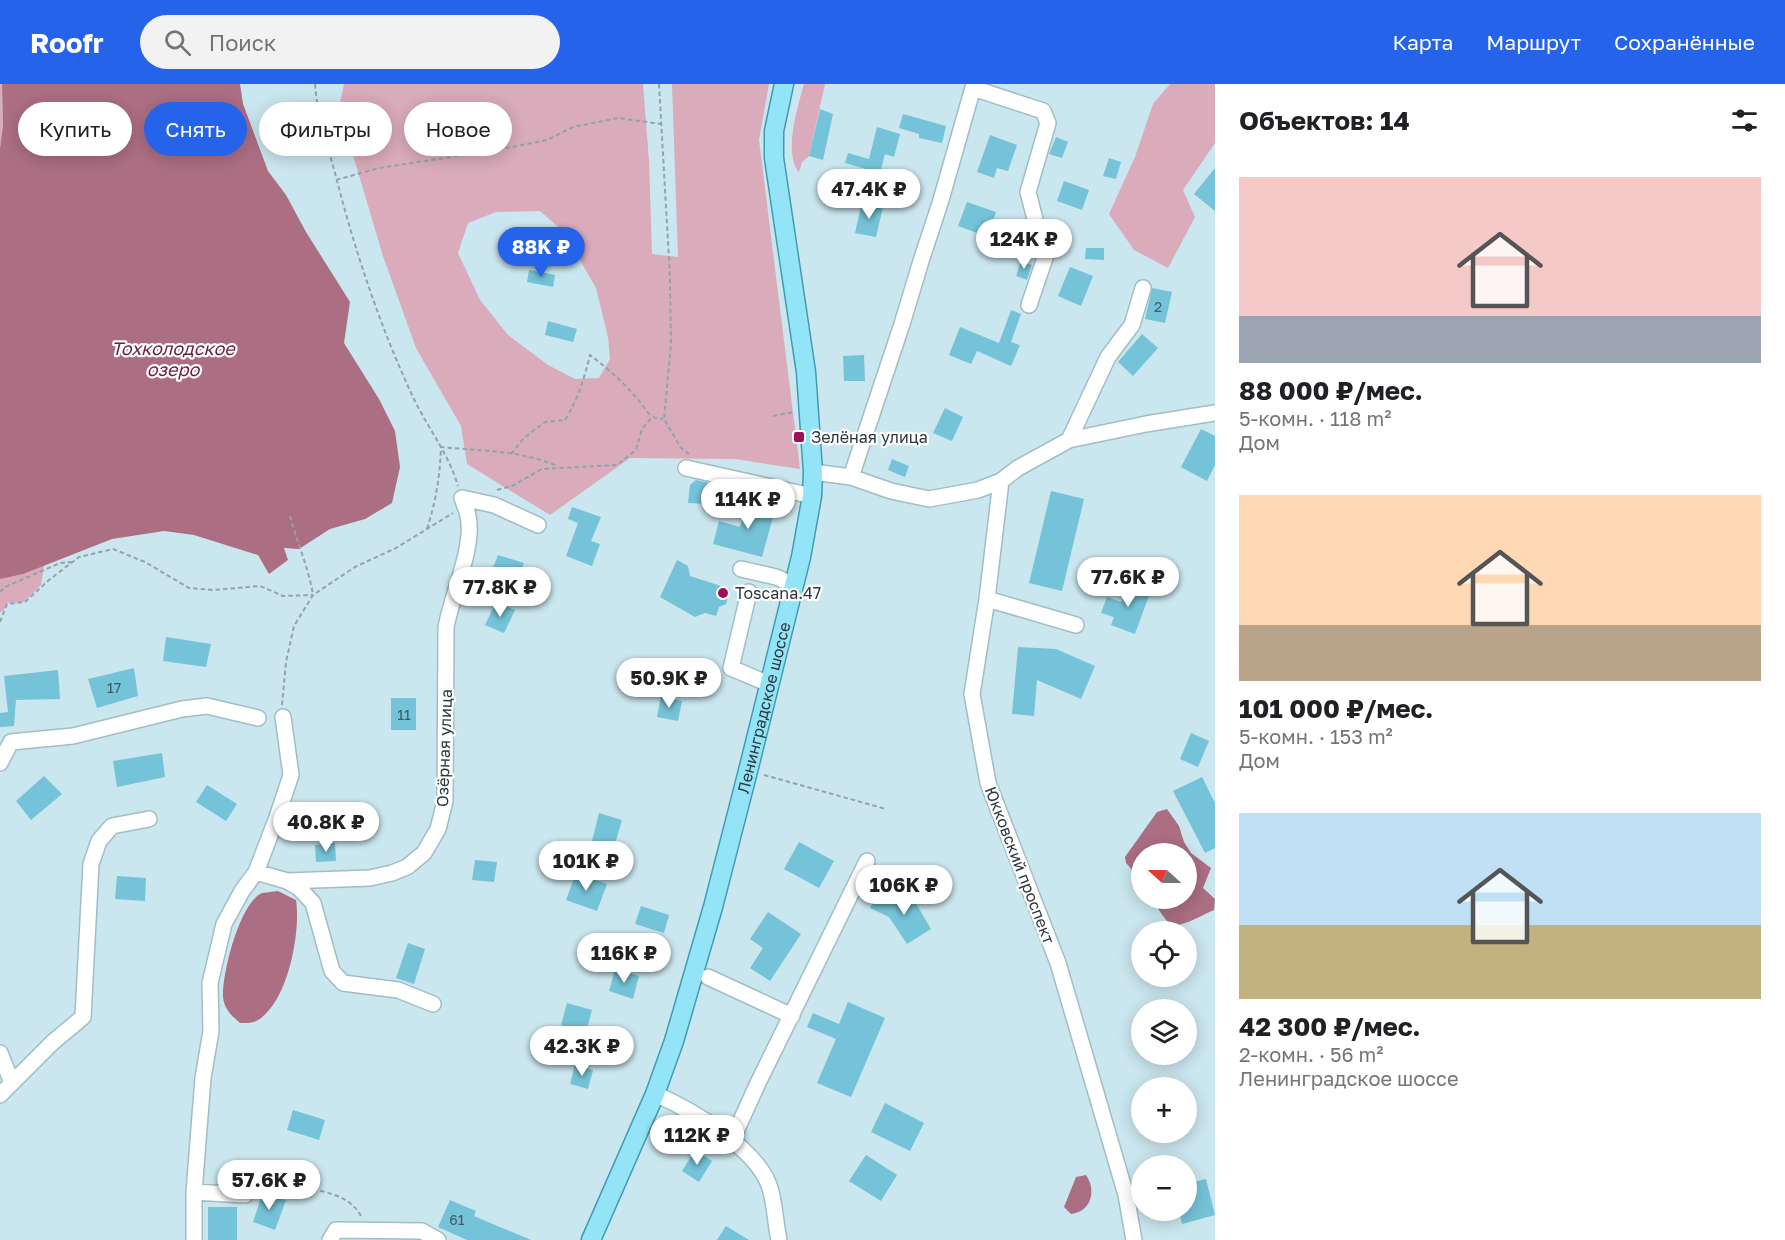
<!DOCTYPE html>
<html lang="ru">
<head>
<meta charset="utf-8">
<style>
	body { margin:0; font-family:"Golos Text",sans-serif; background:#f2f2f2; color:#202124; height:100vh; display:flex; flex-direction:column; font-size:22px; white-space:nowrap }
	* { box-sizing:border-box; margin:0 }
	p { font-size:20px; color:#757577 }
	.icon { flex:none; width:33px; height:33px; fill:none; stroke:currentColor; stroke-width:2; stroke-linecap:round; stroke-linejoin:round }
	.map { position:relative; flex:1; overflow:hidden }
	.sheet { display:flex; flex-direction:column; background:#fff; width:570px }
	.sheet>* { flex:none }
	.hud { position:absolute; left:18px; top:18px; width:570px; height:54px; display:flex; gap:12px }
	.needle { width:39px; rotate:291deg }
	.tools { position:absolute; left:1131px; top:759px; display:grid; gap:12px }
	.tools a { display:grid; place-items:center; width:66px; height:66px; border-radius:50%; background:#fff; box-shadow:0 3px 15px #0003; font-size:30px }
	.price { position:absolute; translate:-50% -51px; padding:0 14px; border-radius:21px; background:#fff; color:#222; font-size:20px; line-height:39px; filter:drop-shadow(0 2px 3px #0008) }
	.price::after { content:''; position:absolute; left:50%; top:36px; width:18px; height:14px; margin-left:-9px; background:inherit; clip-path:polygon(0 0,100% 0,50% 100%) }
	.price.selected { background:#2563eb; color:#fff }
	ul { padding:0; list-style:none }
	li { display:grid; align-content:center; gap:12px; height:318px; padding:0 24px }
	li span { display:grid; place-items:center; height:186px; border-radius:0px; color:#555 }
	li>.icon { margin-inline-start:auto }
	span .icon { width:108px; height:108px; fill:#fffc; stroke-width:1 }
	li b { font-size:26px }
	h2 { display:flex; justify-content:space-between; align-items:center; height:72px; padding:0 24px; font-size:26px }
	.chip { padding:0 21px; border-radius:27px; background:#fff; box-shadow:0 3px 15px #0003; font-size:21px; line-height:54px }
	.chip.selected { background:#2563eb; color:#fff }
	header { display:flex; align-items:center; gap:36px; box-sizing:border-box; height:84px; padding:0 30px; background:#2563eb; color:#fff }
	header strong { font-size:28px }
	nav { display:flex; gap:33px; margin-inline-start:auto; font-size:21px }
	.search { width:420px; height:54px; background:#f2f2f2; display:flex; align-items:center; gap:15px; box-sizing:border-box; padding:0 21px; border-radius:33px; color:#757577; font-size:22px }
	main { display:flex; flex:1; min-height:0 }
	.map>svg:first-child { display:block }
</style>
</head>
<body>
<header>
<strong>Roofr</strong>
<div class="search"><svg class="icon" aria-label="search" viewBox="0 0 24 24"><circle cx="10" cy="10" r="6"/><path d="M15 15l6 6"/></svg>Поиск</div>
<nav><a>Карта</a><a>Маршрут</a><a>Сохранённые</a></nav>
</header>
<main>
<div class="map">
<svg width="1215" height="1156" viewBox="0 0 1215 1156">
	<rect width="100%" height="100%" fill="#cae6ee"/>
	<!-- green -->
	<path fill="#daabba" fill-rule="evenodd" d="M0,0H2L3,41L0,64Z
		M344,0H643L649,77L652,170L678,173L672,0H769L759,56L800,385L735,375L630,374L550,431L467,380L461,342L416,264L383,172L339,24ZM540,127L564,148L596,204L608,253L610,275L599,294L575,295L548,281L508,251L480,216L458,169L468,139L496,128Z
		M804,0H825L809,72L802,78L799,88C783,70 798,22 804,0Z
		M1170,0H1215V59L1183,106L1195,133L1168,184L1134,166L1109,130L1135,73L1153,20Z
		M44,481L41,501L24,518L7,519L3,527L0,528V495Z"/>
	<!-- water -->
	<path fill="#ac6e83" d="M2,0H240L243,20L268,87L286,111L306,148L350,218L344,259L379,315L395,347L400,383L392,419L365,435L330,445L299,465L284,464L288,476L269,490L258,471L194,451L164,447L112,455L23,490L0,495V64L3,41Z
		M1167,725L1179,742L1184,758L1191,769L1211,784L1203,804L1215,815L1214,826C1200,832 1188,840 1173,842C1162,835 1159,822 1149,815L1186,814V770H1142L1141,807C1134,799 1135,786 1126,779L1125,773L1157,728Z
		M278,807L296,816C301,848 288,918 258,936C254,939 246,939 240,939C232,932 224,925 223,913C222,890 239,822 260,810C264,808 273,808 278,807Z
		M1086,1091C1097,1107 1091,1128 1071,1130L1064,1123L1076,1093Z"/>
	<!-- building -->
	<path fill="#75c3d8" d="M820,25L833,30L823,76L809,72Z
		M903,30L946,42L942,59L919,54V50L899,44Z
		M877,43L900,50L894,73L885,70L880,89L845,79L848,69L869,75Z
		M990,51L1017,61L1008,87L997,84L994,94L977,88Z
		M1056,53L1068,58L1062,74L1049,70Z
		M1109,74L1121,78L1116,95L1103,92Z
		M1215,84V127L1194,110Z
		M1064,97L1089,106L1082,126L1057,117Z
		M862,118L883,123L876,153L855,149Z
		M967,118L996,128L988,153L958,142Z
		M1086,164H1104V176L1085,175Z
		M1021,177L1032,181L1027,196L1016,192Z
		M1070,183L1093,192L1081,222L1058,212Z
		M529,186L555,191L553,203L527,198Z
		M1152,204L1172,208L1165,239L1145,235Z
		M1011,226L1021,230L1011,258L1020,261L1011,282L977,267L971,280L949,271L960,243L999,259Z
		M548,237L577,245L573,258L545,251Z
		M1142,250L1158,264L1133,292L1118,278Z
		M864,271L865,297H844L843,272Z
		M945,324L963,333L952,357L933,349Z
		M1201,345L1215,352V381L1207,397L1181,383Z
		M892,375L909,382L905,393L888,386Z
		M696,396L709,399L707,420L688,419L690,401Z
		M1051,407L1084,415L1062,507L1029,499Z
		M749,415L776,422L762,473L713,460L719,437L740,443Z
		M572,423L601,433L591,457L600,460L592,482L566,472L578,439L568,435Z
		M498,471L524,479L516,500L490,491Z
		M677,476L688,482L690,492L730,505L726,520L719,523L716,532L705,529L695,533L660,513Z
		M1129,498L1151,506L1135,550L1111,541L1114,533L1101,529L1107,513L1121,518Z
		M496,518L515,526L504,549L485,541Z
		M166,553L211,560L206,583L163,577Z
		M1018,563L1056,565L1095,582L1081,615L1037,596L1034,632L1012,630Z
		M134,584L138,612L97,624L88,595Z
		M58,586L60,615L16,616L14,642L0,643V629L8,628L4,592Z
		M661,612L682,617L678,637L657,633Z
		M391,614H416V646H391Z
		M1191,649L1209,657L1198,683L1180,675Z
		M162,669L165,693L117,703L113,677Z
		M44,692L62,710L31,736L16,717Z
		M1202,693L1215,719V764L1205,769L1173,707Z
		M207,701L237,720L226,737L196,718Z
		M599,729L622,736L613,767L591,761Z
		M799,758L834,777L819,804L784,785Z
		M335,759L336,777L316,778L315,761Z
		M475,776L497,778L494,798L472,796Z
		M576,789L607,800L597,827L566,816Z
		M117,792L146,794L145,817L115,815Z
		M908,806L931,845L907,860L889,833L870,824L876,812L892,819Z
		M641,822L669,831L664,849L635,840Z
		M768,828L801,850L770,897L750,884L763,864L750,855Z
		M408,859L425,865L414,900L396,894Z
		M615,885L639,892L633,915L609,907Z
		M848,918L885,934L851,1013L817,999L836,955L807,943L813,929L839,940Z
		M567,919L592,926L586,948L561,941Z
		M575,981L593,986L588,1005L570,1000Z
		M885,1019L924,1039L910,1067L871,1048Z
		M293,1026L325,1036L319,1056L287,1046Z
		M695,1066L712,1077L699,1098L682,1087Z
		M866,1071L897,1091L881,1117L849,1097Z
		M1206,1095L1215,1131L1182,1140L1179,1126H1186V1100Z
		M263,1108L286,1116L275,1146L253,1138Z
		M450,1116L476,1127L474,1132L531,1156H467L438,1143Z
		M208,1123H237V1156H208Z
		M726,1142L749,1156H717Z"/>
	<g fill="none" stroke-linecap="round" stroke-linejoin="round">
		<!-- minor casing -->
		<g stroke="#a1bdc5" stroke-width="18">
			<path id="minor" d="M973,4L1043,27L1048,39L1028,108L1045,174L1029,221
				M1069,356L1108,273L1132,241L1143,204
				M686,384L812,412
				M813,388L851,393L891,407L929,415L978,406L1001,397L1018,384L1069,356L1146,340L1215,329
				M851,393L902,240L921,177L941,116L974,0
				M1001,397L987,515L972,610L988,699L1058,879L1126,1111L1134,1156
				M462,414L494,421L538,441
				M741,485L776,493L794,501
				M749,508L731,584L769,600
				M987,515L1076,541
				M0,679L11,658L73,652L182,625L207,622L258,634
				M256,788L287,797L370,794L392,789L407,783L424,769L438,745L445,717L446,544C451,512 475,463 468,432C467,426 464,420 462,414
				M287,797L299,804L313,819L332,887L343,899L398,906L433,920
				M708,893L792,932
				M0,969L12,999
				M655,1010C690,1025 755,1063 769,1101C775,1117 775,1138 779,1156
				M0,1011L53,958L83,933L91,780L99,757L112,742L149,735
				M732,1056L758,999L867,777
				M194,1108L245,1111L254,1099
				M194,1156V1108L203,994L211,947L210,899L224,840L242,807L256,788L276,736L291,691L283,633
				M330,1156L336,1146L422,1147L438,1156"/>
		</g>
		<!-- major casing -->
		<g stroke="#419cb3" stroke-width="21">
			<g id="major">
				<path id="s1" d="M591,1156L655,1010L674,957L713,823L748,687L801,473L812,412L813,388L806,288L774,74V47L784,0"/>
			</g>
		</g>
		<!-- path -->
		<path stroke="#8fa4ab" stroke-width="2" stroke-dasharray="4.5 3" stroke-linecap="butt" d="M315,0C317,30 327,60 335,89C354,164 380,243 413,313C427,343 449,370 458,402
			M659,0L670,193L671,260L664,335L681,364L689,370
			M336,96L379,84L497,66L547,56L573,43L618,34L661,40
			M773,332L794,328
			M511,370L525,353L545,338L565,336C578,315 584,295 590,271C614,289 634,308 651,333
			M497,406L512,402L542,385L617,381L636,366L642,345L652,333L663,335
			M290,432C297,458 308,483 313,510
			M427,445C436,417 440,392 441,363C479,367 521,366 557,382
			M0,508L5,503L60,479L71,478
			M0,538L7,520L25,518L49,496L79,473L113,465L145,478L189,504L214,506L260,502L283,512L313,511
			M282,621L286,578L294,542L313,511L355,483L396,464L453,429
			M764,691L886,725
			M268,1101C297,1104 346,1103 361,1132"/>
		<!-- minor -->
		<use href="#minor" stroke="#fff" stroke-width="15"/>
		<!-- major -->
		<use href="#major" stroke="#94e4f8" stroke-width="18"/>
	</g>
	<!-- markers -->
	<g fill="#9e0e59" stroke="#fff" stroke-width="2">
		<rect x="793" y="347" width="12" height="12" rx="3"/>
		<circle cx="723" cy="509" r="6"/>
	</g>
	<g text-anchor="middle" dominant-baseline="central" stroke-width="4.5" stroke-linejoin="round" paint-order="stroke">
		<!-- number labels -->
		<g font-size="14" fill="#3f5b63">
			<text x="1158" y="222">2</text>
			<text x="114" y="603">17</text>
			<text x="404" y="630">11</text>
			<text x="457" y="1135">61</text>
		</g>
		<!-- poi labels -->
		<g font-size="16" fill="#2d383c" stroke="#fff" text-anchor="start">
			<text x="811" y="353">Зелёная улица</text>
			<text x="735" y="509">Toscana.47</text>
		</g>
		<!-- street labels -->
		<g font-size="16" fill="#2d383c" stroke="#fff">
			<text stroke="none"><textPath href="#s1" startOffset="561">Ленинградское шоссе</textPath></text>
			<text transform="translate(444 664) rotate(-88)">Озёрная улица</text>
			<text transform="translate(1020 781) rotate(69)">Юкковский проспект</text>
		</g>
		<!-- water labels -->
		<g font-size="18" font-style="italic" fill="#6a1e3f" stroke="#fff">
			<text x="173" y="264">Тохколодское<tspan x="173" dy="21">озеро</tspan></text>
		</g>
	</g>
</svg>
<div class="tools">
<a><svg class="needle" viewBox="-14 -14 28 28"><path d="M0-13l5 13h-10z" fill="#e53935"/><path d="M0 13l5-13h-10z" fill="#757577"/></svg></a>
<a><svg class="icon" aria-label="locate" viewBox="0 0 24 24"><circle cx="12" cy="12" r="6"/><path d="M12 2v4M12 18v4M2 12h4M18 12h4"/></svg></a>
<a><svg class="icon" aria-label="layers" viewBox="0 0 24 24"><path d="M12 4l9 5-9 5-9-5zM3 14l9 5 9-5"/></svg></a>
<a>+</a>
<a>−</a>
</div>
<b class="price" style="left:869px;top:136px">47.4K ₽</b>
<b class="price" style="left:1024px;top:186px">124K ₽</b>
<b class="price selected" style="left:541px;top:194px">88K ₽</b>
<b class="price" style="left:748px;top:446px">114K ₽</b>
<b class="price" style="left:1128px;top:524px">77.6K ₽</b>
<b class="price" style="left:500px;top:534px">77.8K ₽</b>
<b class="price" style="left:669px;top:625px">50.9K ₽</b>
<b class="price" style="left:326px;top:769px">40.8K ₽</b>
<b class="price" style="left:586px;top:808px">101K ₽</b>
<b class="price" style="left:904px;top:832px">106K ₽</b>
<b class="price" style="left:624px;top:900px">116K ₽</b>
<b class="price" style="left:582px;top:993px">42.3K ₽</b>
<b class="price" style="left:697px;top:1082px">112K ₽</b>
<b class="price" style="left:269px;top:1127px">57.6K ₽</b>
<div class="hud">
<a class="chip">Купить</a>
<a class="chip selected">Снять</a>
<a class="chip">Фильтры</a>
<a class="chip">Новое</a>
</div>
</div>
<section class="sheet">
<h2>Объектов: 14<svg class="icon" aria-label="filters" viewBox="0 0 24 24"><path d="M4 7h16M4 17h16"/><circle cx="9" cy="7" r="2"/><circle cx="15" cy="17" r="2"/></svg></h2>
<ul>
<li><span style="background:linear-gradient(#f6c9c9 75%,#9aa5b1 0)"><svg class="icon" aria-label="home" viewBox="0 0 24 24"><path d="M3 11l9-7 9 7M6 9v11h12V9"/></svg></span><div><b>88 000 ₽/мес.</b><p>5-комн. · 118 m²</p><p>Дом</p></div></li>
<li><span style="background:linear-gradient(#ffd9b3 70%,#b9a48a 0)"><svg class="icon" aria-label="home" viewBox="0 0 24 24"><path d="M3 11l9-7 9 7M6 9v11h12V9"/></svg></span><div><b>101 000 ₽/мес.</b><p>5-комн. · 153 m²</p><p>Дом</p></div></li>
<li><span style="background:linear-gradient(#bfe0f5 60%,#c2b280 0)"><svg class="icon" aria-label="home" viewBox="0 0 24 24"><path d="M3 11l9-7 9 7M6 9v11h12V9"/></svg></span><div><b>42 300 ₽/мес.</b><p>2-комн. · 56 m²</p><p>Ленинградское шоссе</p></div></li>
</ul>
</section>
</main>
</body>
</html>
